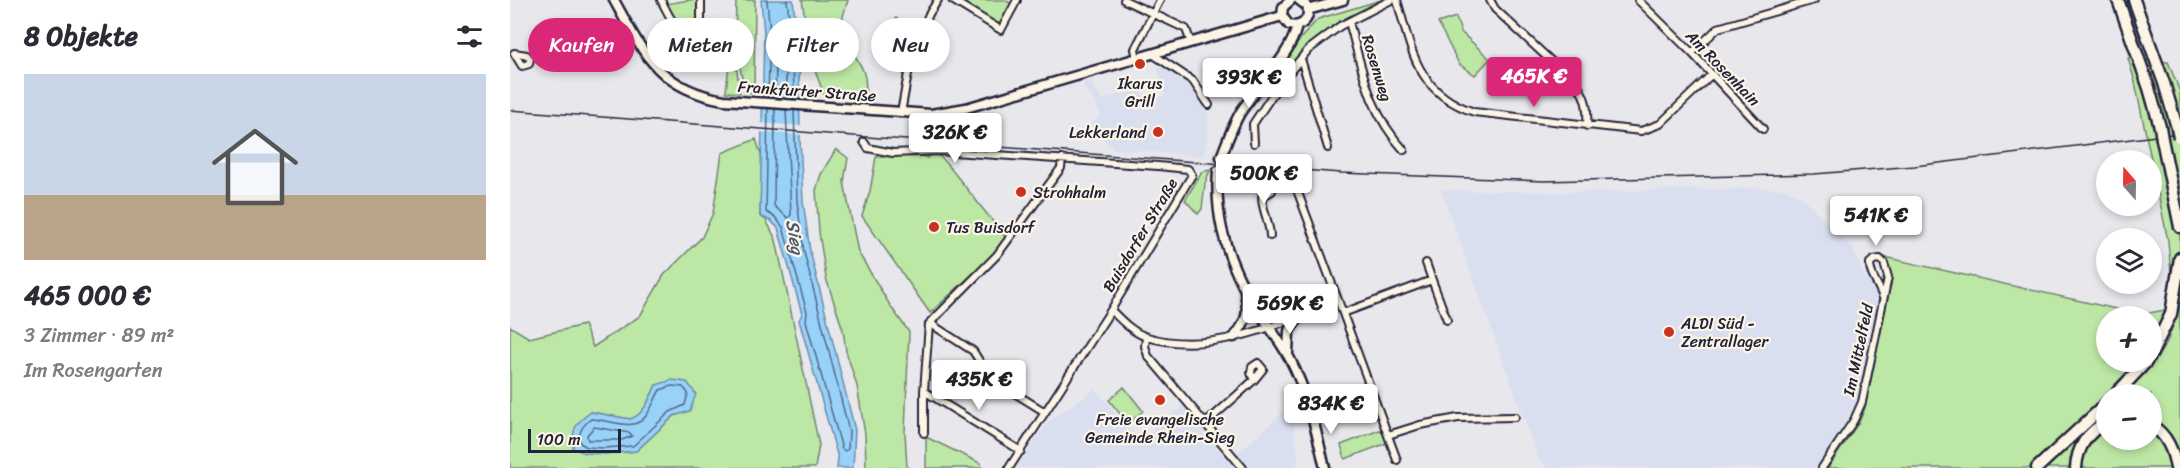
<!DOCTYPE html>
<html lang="de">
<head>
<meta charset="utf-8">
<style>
	body { margin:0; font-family:Sriracha,sans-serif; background:#f2f2f3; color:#2b2b33; height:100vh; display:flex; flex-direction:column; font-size:22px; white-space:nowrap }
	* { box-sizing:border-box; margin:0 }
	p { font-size:20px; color:#7c7c81 }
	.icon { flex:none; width:33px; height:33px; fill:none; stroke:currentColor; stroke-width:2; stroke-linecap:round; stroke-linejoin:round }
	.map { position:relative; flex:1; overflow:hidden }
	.panel { display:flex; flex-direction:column; background:#fff; width:510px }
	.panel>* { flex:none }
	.guide { position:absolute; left:18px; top:18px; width:570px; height:54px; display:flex; gap:12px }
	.needle { width:39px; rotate:340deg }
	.fabs { position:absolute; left:1586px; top:150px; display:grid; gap:12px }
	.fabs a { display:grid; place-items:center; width:66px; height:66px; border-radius:50%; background:#fff; box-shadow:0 3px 9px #0003; font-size:30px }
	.scale { position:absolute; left:18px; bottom:15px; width:93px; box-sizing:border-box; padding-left:6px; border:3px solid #22223b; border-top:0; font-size:16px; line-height:21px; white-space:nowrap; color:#22223b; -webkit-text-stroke:4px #fcf5e5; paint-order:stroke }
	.price { position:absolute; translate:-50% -51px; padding:0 14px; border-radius:6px; background:#fff; color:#222; font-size:20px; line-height:39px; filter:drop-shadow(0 2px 3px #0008) }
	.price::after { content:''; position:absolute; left:50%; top:36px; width:18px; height:14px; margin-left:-9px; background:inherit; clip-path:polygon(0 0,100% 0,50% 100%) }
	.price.selected { background:#db2777; color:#fff }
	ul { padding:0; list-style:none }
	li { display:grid; align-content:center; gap:12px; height:318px; padding:0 24px }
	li+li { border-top:2px solid #e1e1e2 }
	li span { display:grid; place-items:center; height:186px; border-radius:0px; color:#555 }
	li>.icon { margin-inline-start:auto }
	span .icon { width:108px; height:108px; fill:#fffc; stroke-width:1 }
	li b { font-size:26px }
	h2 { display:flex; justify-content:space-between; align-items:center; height:72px; padding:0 24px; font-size:26px }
	.chip { padding:0 21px; border-radius:27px; background:#fff; box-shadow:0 3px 9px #0003; font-size:21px; line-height:54px }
	.chip.selected { background:#db2777; color:#fff }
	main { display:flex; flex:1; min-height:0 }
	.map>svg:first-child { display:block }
</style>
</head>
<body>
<main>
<section class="panel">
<h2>8 Objekte<svg class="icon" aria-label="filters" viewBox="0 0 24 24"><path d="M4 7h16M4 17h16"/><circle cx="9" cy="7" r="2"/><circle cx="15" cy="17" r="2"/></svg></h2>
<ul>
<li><span style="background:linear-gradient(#c9d6e8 65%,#b9a48a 0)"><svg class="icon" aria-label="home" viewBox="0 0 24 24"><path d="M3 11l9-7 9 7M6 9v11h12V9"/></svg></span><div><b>465 000 €</b><p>3 Zimmer · 89 m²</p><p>Im Rosengarten</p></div></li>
</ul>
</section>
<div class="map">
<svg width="1670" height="468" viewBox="0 0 1670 468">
	<rect width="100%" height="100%" fill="#e8e8ec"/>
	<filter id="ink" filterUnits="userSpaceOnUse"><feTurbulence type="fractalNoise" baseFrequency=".0167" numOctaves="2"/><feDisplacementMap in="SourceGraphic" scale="12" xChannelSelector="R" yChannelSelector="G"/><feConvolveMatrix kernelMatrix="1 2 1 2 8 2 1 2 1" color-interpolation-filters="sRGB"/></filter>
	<g filter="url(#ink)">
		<!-- built -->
		<path fill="#dadff0" d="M647,66L675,76L693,99L699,118L695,156L603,149L580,125L590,115L585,101L575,90L573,83L582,80L583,88L593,99L632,89L636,101L655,95Z
			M1249,188L1275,189L1291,196L1343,248L1351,269L1369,296L1345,405L1315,458L1305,468H1031L1037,466L1029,461L931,190L1057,192Z
			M585,389L629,440L673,406L724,468H505L539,421Z
			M781,405L789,462L782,468H737L726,455Z"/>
		<!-- green -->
		<path fill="#bde7a4" stroke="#708470" stroke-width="1.5" fill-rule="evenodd" d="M179,0H187L188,22L186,26C168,29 164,18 156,4Z
			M226,0H245L244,92L235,93L225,41Z
			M292,0H338C335,11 330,20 333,32C342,60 360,64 355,98L314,95L302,62Z
			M447,0H495L502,4L489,25Z
			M871,0H875L837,18L799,45L767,81L765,79L791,38L808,19Z
			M946,17L951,32L980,59L965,75L949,64L928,23Z
			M386,18L408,30L401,47L376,35Z
			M222,36L230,93L216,92Z
			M1618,58L1658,62L1670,92V468H1537L1596,410V440H1641V394H1612L1644,363L1658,340L1665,319L1658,241L1625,82Z
			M246,139L252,158L250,216L256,220L266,240L309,445L305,468H0V326L19,338L74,325L83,347L130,316L154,275L192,237L203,213L212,153ZM146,385L180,410L164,416L126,451L93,454L81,412L120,419C134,416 140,397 146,385Z
			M326,149L338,158L334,182L348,252L381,307L399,332L395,432L397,468H356L355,434L347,386L336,351L333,330L316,278L309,232L306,190L311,174Z
			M424,152L434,160L496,238L481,257L420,313L352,216L360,191L366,157L412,155L417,158Z
			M700,170L695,184L692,209L688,214L675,200L692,172Z
			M1374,257L1615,311L1639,313L1655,310L1641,343V316H1596V362H1627L1524,468H1318L1349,422L1355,408L1381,282V273Z
			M614,387L633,411L618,424L599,400Z
			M872,429L877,443L835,459L831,445Z
			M416,437L470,463L472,468H416Z"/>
		<!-- water -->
		<path fill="#99d2f9" stroke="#698cad" stroke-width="1.5" d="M251,0H283L289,54L290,139L293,201L300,251L345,430L343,468H327L328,458L289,320L292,314L268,228L261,221L250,216L254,33Z
			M162,380L177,382L186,394L180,411L164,416L126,451L93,454L75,453L63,448C62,429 65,423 81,412L120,419C134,416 140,397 146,385Z"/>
		<!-- pier -->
		<path fill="#e8e8ec" d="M248,123L293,126V135L248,132Z"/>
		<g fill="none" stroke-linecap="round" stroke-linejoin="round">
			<!-- shore -->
			<path stroke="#526887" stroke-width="1.5" d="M257,0L260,33L258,97
				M277,0L283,54L284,99
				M265,98L267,33L271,30L273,33L276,55V99
				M258,109L256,212L265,217L273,227L297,312L296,321L332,449L335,451L338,449L339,431L294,252L287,201L284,110
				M265,109L264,206L278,218L281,215L276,110
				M162,386L173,387L178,393L175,405L160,412L123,446L93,448L77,447L70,443C68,432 72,426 81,419C98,419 124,433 136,416C142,408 145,398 150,390Z
				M84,427L120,433L122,436L112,440H78L77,435Z"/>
			<!-- minor casing -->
			<g stroke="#22223b" stroke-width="10">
				<path id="minor" d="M151,0C161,18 163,32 186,30L191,25V0
					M442,0L491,30L507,0
					M614,0L676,29L681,43
					M887,0C902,52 907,93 964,112L1131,131L1150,124L1201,75
					M980,0L985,9L1068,86C1077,99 1078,110 1077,126
					M1128,0L1182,53L1253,129
					M839,22C853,71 858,111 894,150
					M4,53L17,55L20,59L19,64L12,66Z
					M1182,53L1208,28L1304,0
					M644,55L683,81L699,105
					M627,59L625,49L650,0
					M791,59L818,148
					M391,113L401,57L419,14L428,0
					M354,142L358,148L383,153L429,151L648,166L678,169L682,175L601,310L499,468
					M744,143L743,124L769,85L798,50L830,26L881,0
					M761,183L763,187L762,191L757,194L753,192L751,186L755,181L784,182
					M753,192C749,204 760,222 760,236
					M916,263L922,280
					M828,300L887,460
					M601,310C611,320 623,333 637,337C701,356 770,324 828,300L784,182
					M833,313L922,280L937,320
					M421,321L424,326L463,351L480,378L535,412
					M636,337L635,346L638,356L733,468
					M414,391L511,451
					M695,424L744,380L753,369L748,363L742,367L741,373L744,380
					M414,433V391L419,324L487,255L551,168L552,159
					M878,435L910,425L948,418L1005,417
					M1312,468L1344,420L1352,402L1378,277L1374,263L1370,259L1364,260L1360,263C1359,275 1370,286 1373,298"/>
			</g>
			<!-- secondary casing -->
			<g stroke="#22223b" stroke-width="13">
				<path id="secondary" d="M104,0C133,53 149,89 214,100L421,114L456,108L772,16
					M781,0L773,7L772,16L779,25C792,28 801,19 797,6L789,0
					M798,10L833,0
					M711,157C717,142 722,127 730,113C747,86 780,57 787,26
					M708,171C705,213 714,249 733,286C747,311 766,334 780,359C798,394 806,430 815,468
					M724,337C737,322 739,312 735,293
					M778,353L779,331L790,316"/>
			</g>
			<!-- motorway casing -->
			<g stroke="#22223b" stroke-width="15">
				<path id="motorway" d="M1608,0L1639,88L1650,127
					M1624,0L1654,83L1666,124
					M1652,139L1670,227
					M1641,355L1661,314L1670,258
					M1606,394L1636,362
					M1641,425C1657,435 1663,450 1666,468
					M1527,468L1596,404
					M1566,468C1567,447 1578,432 1596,422"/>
			</g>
			<!-- minor -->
			<use href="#minor" stroke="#fcf5e5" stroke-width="6"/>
			<!-- secondary -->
			<use href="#secondary" stroke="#fcf5e5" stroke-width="8"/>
			<!-- motorway -->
			<use href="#motorway" stroke="#fcf5e5" stroke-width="10"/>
			<!-- rail -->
			<path stroke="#22223b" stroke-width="1.5" d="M0,110L831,173L1034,181L1304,174L1405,166L1670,133"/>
			<!-- motorway-bridge casing -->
			<g stroke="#22223b" stroke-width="15" stroke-linecap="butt">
				<path id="motorway-bridge" d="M1666,124L1669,137
					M1650,127L1652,139"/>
			</g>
			<!-- motorway-bridge -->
			<use href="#motorway-bridge" stroke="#fcf5e5" stroke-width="10"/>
		</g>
	</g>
	<!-- markers -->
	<g fill="#c8321e" stroke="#fcf5e5" stroke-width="2">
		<circle cx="630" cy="64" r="6"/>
		<circle cx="648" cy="132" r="6"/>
		<circle cx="511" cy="192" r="6"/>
		<circle cx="424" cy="227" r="6"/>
		<circle cx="1159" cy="332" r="6"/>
		<circle cx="650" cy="400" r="6"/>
	</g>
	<g text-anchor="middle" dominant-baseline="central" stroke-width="4.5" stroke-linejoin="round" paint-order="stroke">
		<!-- street labels -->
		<g font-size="16" fill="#22223b" stroke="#fcf5e5">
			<text transform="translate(867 68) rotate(73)">Rosenweg</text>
			<text transform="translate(1213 68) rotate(46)">Am Rosenhain</text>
			<text transform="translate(297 91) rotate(4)">Frankfurter Straße</text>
			<text transform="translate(630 235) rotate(-59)">Buisdorfer Straße</text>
			<text transform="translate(1348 350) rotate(-78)">Im Mittelfeld</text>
		</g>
		<!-- poi labels -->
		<g font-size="16" fill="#22223b" stroke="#fcf5e5" text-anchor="start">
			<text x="630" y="83" text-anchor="middle">Ikarus<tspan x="630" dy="18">Grill</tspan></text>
			<text x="636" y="132" text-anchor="end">Lekkerland</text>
			<text x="523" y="192">Strohhalm</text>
			<text x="436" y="227">Tus Buisdorf</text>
			<text x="1171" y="323">ALDI Süd -<tspan x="1171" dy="18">Zentrallager</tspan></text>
			<text x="650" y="419" text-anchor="middle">Freie evangelische<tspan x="650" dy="18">Gemeinde Rhein-Sieg</tspan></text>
		</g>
		<!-- water labels -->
		<g font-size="18" font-style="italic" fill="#465774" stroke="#fcf5e5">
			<text transform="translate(285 237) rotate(81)">Sieg</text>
		</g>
	</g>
</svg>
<div class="fabs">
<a><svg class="needle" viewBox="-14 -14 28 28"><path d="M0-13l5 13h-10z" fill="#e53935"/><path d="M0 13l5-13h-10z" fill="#7c7c81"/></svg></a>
<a><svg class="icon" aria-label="layers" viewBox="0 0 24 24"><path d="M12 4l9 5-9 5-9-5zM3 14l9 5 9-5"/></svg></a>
<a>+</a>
<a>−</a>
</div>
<div class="scale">100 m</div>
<b class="price selected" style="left:1024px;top:108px">465K €</b>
<b class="price" style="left:739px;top:109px">393K €</b>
<b class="price" style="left:445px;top:164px">326K €</b>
<b class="price" style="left:754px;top:205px">500K €</b>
<b class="price" style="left:1366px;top:247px">541K €</b>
<b class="price" style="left:780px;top:335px">569K €</b>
<b class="price" style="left:469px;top:411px">435K €</b>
<b class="price" style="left:821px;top:435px">834K €</b>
<div class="guide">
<a class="chip selected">Kaufen</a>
<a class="chip">Mieten</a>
<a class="chip">Filter</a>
<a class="chip">Neu</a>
</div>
</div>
</main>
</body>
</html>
